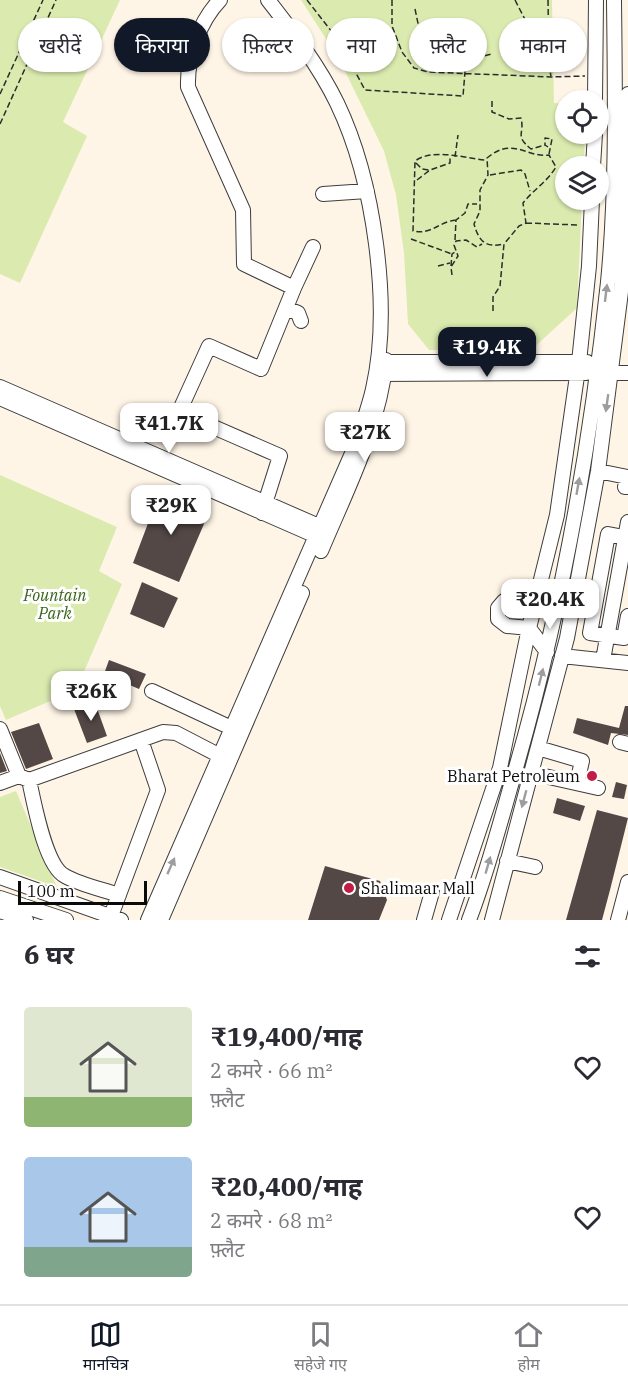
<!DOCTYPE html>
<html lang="hi">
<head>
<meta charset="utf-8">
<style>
	body { margin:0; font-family:"IBM Plex Serif","Noto Sans Devanagari",serif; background:#f2f2f3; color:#2b2b33; height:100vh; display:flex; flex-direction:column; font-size:22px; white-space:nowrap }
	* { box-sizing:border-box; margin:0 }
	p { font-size:20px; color:#7c7c81 }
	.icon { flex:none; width:33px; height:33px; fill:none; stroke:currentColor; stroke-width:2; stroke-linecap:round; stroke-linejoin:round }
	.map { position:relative; height:920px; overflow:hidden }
	.side { display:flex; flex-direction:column; background:#fff; flex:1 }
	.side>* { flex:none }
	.guide { position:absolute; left:18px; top:18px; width:592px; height:54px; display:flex; gap:12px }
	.tools { position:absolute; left:555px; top:90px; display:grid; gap:12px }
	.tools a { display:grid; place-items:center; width:54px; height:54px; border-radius:50%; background:#fff; box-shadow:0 2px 4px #0004; font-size:30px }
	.scale { position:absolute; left:18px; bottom:15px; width:129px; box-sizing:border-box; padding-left:6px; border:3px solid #0a0a0a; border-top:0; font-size:16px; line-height:21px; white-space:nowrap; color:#0a0a0a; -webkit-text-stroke:4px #fff; paint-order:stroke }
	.price { position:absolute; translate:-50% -51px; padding:0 14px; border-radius:12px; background:#fff; color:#222; font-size:20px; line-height:39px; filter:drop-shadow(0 2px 3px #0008) }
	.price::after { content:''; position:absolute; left:50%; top:36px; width:18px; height:14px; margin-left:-9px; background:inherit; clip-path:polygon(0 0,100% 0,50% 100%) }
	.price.selected { background:#111827; color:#fff }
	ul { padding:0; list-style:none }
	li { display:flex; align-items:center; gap:18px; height:150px; padding:0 24px }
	li span { display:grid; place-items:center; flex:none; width:168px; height:120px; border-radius:6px; color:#555 }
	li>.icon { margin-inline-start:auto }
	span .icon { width:72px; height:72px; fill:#fffc; stroke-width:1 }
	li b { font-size:26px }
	h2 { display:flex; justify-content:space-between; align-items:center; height:72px; padding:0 24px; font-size:26px }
	.chip { padding:0 21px; border-radius:27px; background:#fff; box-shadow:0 2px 4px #0004; font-size:21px; line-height:54px }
	.chip.selected { background:#111827; color:#fff }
	.tabs { display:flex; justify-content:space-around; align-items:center; height:84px; border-top:2px solid #e1e1e2; background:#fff; font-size:16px; color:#7c7c81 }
	.tabs a { display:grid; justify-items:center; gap:3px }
	.tabs .selected { color:#111827 }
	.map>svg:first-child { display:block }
</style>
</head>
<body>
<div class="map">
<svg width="628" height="920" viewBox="0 0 628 920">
	<rect width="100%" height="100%" fill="#fff5e7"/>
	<!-- green -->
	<path fill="#dbebaf" d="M0,0H120L63,122L87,136L20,283L0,274Z
		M301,0H552L554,103L565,104L566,134H585L584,166H566V200H582L577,308L531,350H429L408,324L404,253L396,195L384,151L339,59Z
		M0,475L117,527L99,571L122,584L76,690L6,720L0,706Z
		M16,791L57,887L0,867V797Z"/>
	<!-- building -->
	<path fill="#534846" d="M161,489L210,510L179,582L133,563Z
		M142,582L178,598L164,628L130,614Z
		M109,660L146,674L139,689L104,674Z
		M94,700L107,736L87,743L74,709Z
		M625,706H628V735L611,733L608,745L573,733L577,718L619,728Z
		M39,723L53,759L26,769L11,732Z
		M0,753L7,771L0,773Z
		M616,782L627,785L624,799L612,797Z
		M557,798L585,806L580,821L553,813Z
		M597,810L628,818L610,890L602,920H566Z
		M325,866L380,881L387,900L379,920H308Z"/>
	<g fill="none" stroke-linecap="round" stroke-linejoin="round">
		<!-- minor casing -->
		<g stroke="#3d3d3d" stroke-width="16">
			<path id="minor" d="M220,0C199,22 187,57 188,87L243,210L244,264L294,288L261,369L209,346L179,412L280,456L262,513
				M595,100L596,0
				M593,166L595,134
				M323,194L367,191
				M294,288L313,247
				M286,308L298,313L301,321
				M379,362H587
				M605,373H628
				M377,374L586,373
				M0,387L328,530
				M0,398L323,539
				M598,471L627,477L625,487H628
				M628,538L608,534L590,633L624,638L628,616
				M321,551C347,489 379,428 386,360
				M536,600L504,601L498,608V619L507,626L529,628L547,652
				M562,656L628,663
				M603,660L628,522
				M152,691L240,732
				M0,729L19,776
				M620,742L628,744
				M538,748L582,761L577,783
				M531,773L598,788
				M29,780C34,802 45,866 65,876C81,885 101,889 119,895
				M0,783L19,776L29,780L163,732L176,733L228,760
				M507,861L535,867
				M0,877L121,920
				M0,898L66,920
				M0,911L26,920
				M111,916L158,790L141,740
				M148,920L357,442C362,425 369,407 373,389C392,306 374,180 337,103C319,66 293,32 268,0
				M161,920L302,593
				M424,920L432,892
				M449,920L500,768L529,628L557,515L579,362L589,266L592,200
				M469,920C486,876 498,831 511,785C559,622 590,452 608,282C617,189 615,93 614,0
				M492,920L567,638L598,471L622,284L628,94
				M618,920L628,882"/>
		</g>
		<!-- path -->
		<path stroke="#2c2c2c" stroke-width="1.5" stroke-dasharray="6 3" stroke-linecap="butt" d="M307,0L339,41L365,90L463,96L466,60L492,54
			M392,0V26L402,52L414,68L428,72L551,77L585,76
			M515,0L549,66L551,76
			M548,0L549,65
			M415,9L428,71
			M0,94L43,0
			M492,101V112L509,119L521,118C525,135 514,135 531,149L545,145
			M0,124L56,0
			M548,147L545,145V138L552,139L549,154
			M455,157L458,135
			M416,163L422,169L429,170
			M490,175L521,170L525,174L530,191
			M417,180L430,170L450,163V158
			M456,220C438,222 432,235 413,231L415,161C433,148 464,158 485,160
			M526,223L578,225
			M411,239L452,254
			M455,240L456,220L465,213L468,204H477
			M438,266L450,263
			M451,266L452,254L455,252
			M452,275L451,267L458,256L454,245L456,241L466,240L477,247L482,244
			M493,311V297L500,286L504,244C486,248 479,242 474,224L480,211V190L488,175L487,158C513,136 526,158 549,155L556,167C547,182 533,190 523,203L526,223L519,226L504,244"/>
		<!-- minor -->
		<use href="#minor" stroke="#fff" stroke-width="14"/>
	</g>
	<!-- one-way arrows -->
	<defs><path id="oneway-solid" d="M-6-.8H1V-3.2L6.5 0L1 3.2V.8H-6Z" transform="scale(1.5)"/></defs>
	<g fill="#9d9d9d">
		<use href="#oneway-solid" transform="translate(606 293) rotate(-83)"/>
		<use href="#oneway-solid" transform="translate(607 403) rotate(98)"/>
		<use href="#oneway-solid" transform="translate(578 486) rotate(-80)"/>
		<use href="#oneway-solid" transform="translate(541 677) rotate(-76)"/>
		<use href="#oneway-solid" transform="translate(524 799) rotate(105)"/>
		<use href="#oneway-solid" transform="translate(488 865) rotate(-74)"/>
		<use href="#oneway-solid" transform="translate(171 866) rotate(-66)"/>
	</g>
	<!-- markers -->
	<g fill="#c11b46" stroke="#fff" stroke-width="2">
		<circle cx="592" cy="776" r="6"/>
		<circle cx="349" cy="888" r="6"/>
	</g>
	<g text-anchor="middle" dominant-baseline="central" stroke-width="6" stroke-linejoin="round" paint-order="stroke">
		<!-- park labels -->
		<g font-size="16" font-style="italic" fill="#386418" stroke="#fff">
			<text x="55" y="595">Fountain<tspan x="55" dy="18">Park</tspan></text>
		</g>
		<!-- poi labels -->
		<g font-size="16" fill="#0a0a0a" stroke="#fff" text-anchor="end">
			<text x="580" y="776">Bharat Petroleum</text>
			<text x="361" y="888" text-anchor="start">Shalimaar Mall</text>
		</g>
	</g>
</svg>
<div class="tools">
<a><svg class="icon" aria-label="locate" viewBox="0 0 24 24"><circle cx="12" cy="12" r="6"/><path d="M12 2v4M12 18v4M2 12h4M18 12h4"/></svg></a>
<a><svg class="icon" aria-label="layers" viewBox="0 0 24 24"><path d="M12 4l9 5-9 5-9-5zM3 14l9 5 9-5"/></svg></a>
</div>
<div class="scale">100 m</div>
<b class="price selected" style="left:487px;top:378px">₹19.4K</b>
<b class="price" style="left:169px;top:454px">₹41.7K</b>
<b class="price" style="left:365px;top:463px">₹27K</b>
<b class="price" style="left:171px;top:536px">₹29K</b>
<b class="price" style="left:550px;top:630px">₹20.4K</b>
<b class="price" style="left:91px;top:722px">₹26K</b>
<div class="guide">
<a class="chip">खरीदें</a>
<a class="chip selected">किराया</a>
<a class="chip">फ़िल्टर</a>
<a class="chip">नया</a>
<a class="chip">फ़्लैट</a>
<a class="chip">मकान</a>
</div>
</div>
<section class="side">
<h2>6 घर<svg class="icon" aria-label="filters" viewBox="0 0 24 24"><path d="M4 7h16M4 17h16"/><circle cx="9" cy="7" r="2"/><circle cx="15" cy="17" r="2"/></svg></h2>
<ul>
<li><span style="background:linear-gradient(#dfe7d0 75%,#8fb573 0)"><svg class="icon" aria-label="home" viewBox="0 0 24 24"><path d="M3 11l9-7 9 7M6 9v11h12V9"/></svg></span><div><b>₹19,400/माह</b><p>2 कमरे · 66 m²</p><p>फ़्लैट</p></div><svg class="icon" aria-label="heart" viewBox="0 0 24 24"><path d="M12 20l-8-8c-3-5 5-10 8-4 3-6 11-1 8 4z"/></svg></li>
<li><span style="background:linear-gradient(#a9c7e8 75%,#7fa58c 0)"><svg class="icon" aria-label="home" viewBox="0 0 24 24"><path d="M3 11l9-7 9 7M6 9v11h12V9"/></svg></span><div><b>₹20,400/माह</b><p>2 कमरे · 68 m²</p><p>फ़्लैट</p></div><svg class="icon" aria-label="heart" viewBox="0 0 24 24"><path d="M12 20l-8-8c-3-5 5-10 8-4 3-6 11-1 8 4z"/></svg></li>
</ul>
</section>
<nav class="tabs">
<a class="selected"><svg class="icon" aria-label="map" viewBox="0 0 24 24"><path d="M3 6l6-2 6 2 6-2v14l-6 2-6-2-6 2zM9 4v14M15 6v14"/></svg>मानचित्र</a>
<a><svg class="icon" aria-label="saved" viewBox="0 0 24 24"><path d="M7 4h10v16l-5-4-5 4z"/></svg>सहेजे गए</a>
<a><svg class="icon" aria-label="home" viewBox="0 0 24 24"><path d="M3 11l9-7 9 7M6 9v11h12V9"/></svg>होम</a>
</nav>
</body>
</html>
